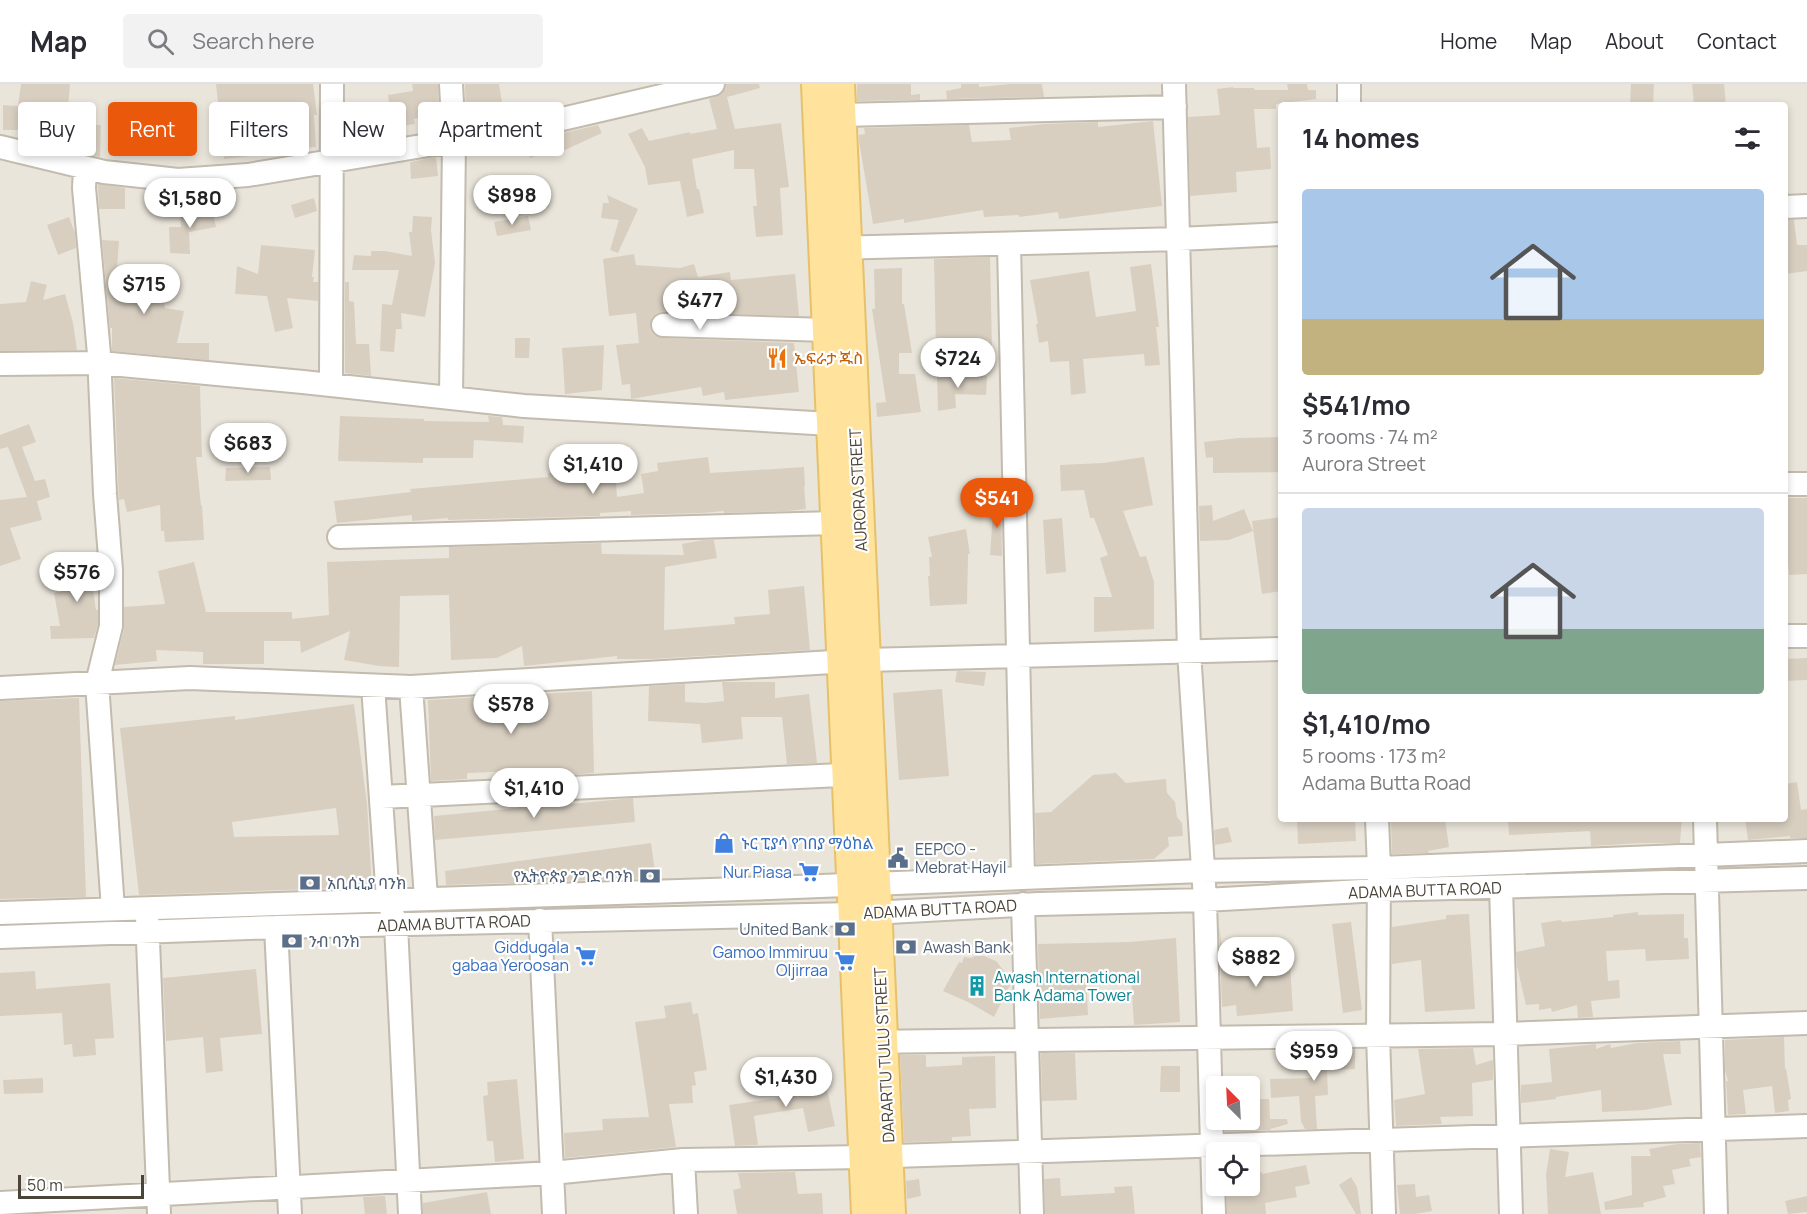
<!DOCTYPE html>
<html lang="en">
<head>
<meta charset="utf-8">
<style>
	body { margin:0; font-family:Manrope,"Noto Sans Ethiopic",sans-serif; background:#f2f2f3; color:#2b2b33; height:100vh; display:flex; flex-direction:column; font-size:22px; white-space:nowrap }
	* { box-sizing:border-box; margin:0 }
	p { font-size:20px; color:#7c7c81 }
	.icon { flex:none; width:33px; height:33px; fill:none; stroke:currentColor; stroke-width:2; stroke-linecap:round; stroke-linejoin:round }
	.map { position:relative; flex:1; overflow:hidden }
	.drawer { position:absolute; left:1278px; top:18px; width:510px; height:720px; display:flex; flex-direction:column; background:#fff; border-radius:6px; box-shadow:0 3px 9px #0003 }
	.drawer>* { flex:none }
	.hud { position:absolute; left:18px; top:18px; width:570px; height:54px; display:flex; gap:12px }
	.needle { width:39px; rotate:336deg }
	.buttons { position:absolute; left:1206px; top:992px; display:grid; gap:12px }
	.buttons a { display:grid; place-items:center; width:54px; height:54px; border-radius:6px; background:#fff; box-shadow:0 3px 9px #0003; font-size:30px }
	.scale { position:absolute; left:18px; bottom:15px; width:126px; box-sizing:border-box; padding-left:6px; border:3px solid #4b4439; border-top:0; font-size:16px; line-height:21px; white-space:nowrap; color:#4b4439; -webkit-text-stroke:4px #fff; paint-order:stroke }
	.price { position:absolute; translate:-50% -51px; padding:0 14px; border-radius:21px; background:#fff; color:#222; font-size:20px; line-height:39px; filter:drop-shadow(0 2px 3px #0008) }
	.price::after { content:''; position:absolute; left:50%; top:36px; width:18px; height:14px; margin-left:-9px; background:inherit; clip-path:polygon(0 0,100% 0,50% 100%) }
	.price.on { background:#ea580c; color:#fff }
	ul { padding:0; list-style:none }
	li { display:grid; align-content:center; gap:12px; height:318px; padding:0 24px }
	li+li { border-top:2px solid #e1e1e2 }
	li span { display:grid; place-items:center; height:186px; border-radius:6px; color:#555 }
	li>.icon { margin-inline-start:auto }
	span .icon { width:108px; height:108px; fill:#fffc; stroke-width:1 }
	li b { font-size:26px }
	h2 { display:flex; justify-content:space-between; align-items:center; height:72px; padding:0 24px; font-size:26px }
	.chip { padding:0 21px; border-radius:6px; background:#fff; box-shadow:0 3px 9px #0003; font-size:21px; line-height:54px }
	.chip.on { background:#ea580c; color:#fff }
	header { display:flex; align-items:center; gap:36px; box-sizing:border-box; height:84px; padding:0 30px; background:#fff; border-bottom:2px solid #e1e1e2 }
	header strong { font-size:28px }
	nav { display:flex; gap:33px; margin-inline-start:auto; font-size:21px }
	.search { width:420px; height:54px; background:#f2f2f3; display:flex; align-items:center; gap:15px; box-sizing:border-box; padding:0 21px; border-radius:6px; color:#7c7c81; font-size:22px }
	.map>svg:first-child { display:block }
</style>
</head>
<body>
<header>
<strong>Map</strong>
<div class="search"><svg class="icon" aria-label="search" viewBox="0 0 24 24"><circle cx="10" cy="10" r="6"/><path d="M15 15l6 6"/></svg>Search here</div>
<nav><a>Home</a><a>Map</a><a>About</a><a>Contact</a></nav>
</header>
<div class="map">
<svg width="1807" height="1130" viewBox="0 0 1807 1130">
	<rect width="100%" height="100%" fill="#f6f3ec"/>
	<!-- residential -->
	<path fill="#eae5da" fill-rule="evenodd" d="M0,0H1807V1130H0ZM1281,21H1785V735H1281ZM1216,1002H1250V1035H1216ZM1216,1068H1250V1101H1216Z"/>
	<!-- building -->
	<path fill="#d8cfc1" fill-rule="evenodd" d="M21,0H70L68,23L48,22V24L27,23L26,46H3V21L18,22Z
		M216,0H313L317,31H314L316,63L297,64V67L224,75Z
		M412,0H438L439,30L414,35L415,40L392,43L388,11L413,7Z
		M465,0H499L503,24L466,29Z
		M726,0H759L760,4L727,13L735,45L781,39L789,103L780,104L783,151L756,153L753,122H757L754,85H734V66L692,75L697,105H699L704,129L687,133L680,97L648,101L645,83L628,50L642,44L649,57L690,48V50L717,45L709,15L722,10L726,4Z
		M857,0H911V11L920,10V16L857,17Z
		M961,0H979V3L1010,0H1042L1044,13L947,15L946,7L961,4Z
		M1287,0H1307L1308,6H1316V15L1276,20V25H1254L1257,64L1270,63L1271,85L1236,88L1237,108L1190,112L1188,33L1220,31L1217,5L1233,3V4H1254V6H1288Z
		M1631,0H1654L1653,21H1630Z
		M1692,0H1724L1726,21H1694Z
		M1153,37L1162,122L1059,135L1058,128L1019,133V131L984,133L983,126L904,139V135L873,140L859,57V51L865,50L864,44L969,41L972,58L1011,56L1009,44L1045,40L1098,38V43Z
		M83,40L101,41L100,73L82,69Z
		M598,41L602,49L554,71L552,66L530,74L524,58Z
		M436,73L438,92L411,95L410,78Z
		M544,99L549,123L533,126L528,102Z
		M98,100L125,104V125H99Z
		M607,111L638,125L618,169L610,166L619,136L601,134L603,119H609Z
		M314,114L317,127L295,134L291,121Z
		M212,124L216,143L189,148L190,170L170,169L169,143H181L180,129Z
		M413,132L432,133L431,146L435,179L425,233L401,229L402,245H396L394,268L380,267L382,220L392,221L399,186H352L354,171L371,172V167H385L412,172L409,148H412Z
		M528,132L531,146L497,152L494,138Z
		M69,133L75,149L76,164L58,171L47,141Z
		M1785,136H1794L1797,161H1807V187L1785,190Z
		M102,156L119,157L116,197L158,189L165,224L184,227L177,259H209V276L112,267V244H110Z
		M261,161L315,166L312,193H314L313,198H318V217L287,214L293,244L275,248L267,212L235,210L237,182L258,190Z
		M634,170L636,181L680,184L694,180L698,193L730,188L731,196L795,190L799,232L663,228L657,229L652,233L650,241L651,247L655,252L663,254L794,259L799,308L725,316L724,308L703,312L701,303L631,315L630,300L622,301L616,261L639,259L636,229L609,232L603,175Z
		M990,173L992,267L936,268L934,175Z
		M1151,180L1159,243H1156L1160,281L1145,282L1144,270L1083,275L1086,309L1071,311L1069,277L1050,278L1048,257L1039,259L1036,240H1038L1030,196L1089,187L1096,233L1136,227L1130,183Z
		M902,184V220H904L912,269H899V290H915L921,328L877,333L876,319L886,318L872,225H875L874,185Z
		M31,197L47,201L43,216L65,210L73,239L77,266L0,267V220L26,218Z
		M345,198H349V217L354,218L356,260H369L371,292L345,289Z
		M515,254H530L529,274H515Z
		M604,261L602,306L565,310L562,264Z
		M937,291L987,292L986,311L955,310L956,324L938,327Z
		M114,294L200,302L202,373H196L201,422L202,421L204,456L165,458L164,447H161L160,421L127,428L124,415L119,416Z
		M340,332L424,335V337L489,338L488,332L502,333L503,341L524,342L523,359L474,356L473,374H423V379L338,377Z
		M29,340L36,358L22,363L35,397L45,395L50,413L37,417L42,436L10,444L21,475L0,482V416L27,413L8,363L0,365V351Z
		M1281,353V388L1213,389V373L1206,374L1204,358L1238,354Z
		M708,373L710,389L804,383L805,402H804L806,425L788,427L724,429V427L702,429L631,431V427L600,429V432L448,436V434L412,437V431L337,439L334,417L411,408L410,405L548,393V389L615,384L617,413L644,409L641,390L658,387L657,379Z
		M1144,373L1153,421L1123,427L1140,473L1146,472L1154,498V545L1094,548V513H1112L1100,474L1108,471L1094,434H1090L1084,406L1061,407L1060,381L1103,379Z
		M270,383L271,396L225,397L226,384Z
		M994,414H1001L1002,472L990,471Z
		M1785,414H1807V490L1789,491L1785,444Z
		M1212,421L1213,437L1244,425L1253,447L1229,456L1200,457L1199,422Z
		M1281,433V507L1262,510L1252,437Z
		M1062,434L1066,488L1046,490L1043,436Z
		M966,445L970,470H968L967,520L930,522L928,492H930L929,473H932L928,453Z
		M703,456H714L717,474L665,483L664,546L735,540L734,533L770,530L768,506L804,502L810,566L651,575H617V572L524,582L522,562L497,574L451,576L449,511L400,512L399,583L379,582L344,576L350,547L301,569L300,557H264V580H203V568L156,566L157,577L115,581L124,545V523L165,520L158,487L194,478L206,528H292V535L329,531L327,478L449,474V463L601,459L602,470L684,471L682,460Z
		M96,473L97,485L90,487L96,526H98V540L94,554L51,555L50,542H60L54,509L68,506L64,479Z
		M1807,574V596L1785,597V575Z
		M957,587L986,588L984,602L955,598Z
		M722,598H775V614L809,610L817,679L787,680L782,633H741L743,655L702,659L700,640L648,637L649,602L685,600V618L705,619L724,617Z
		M942,605L949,692L899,696L893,609Z
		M592,607L594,689L568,691L567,685L538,686V692L516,693V687L467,689V695L431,697L428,616Z
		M79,614L86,813L0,815V617Z
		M354,620L367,720L372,803L139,811L120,644L235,632V636ZM336,724L339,751L234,753L232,738Z
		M1116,689L1126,699L1166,695L1167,709L1175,718L1177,733L1182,739L1183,752L1168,753L1169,762L1154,775L1036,780L1035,729L1051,728L1093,691Z
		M1797,698L1801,726L1807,725V754H1790V752L1748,756L1745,735H1785V700Z
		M633,714L635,738L435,756L434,732L517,724V720L539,719V723Z
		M1297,735H1355L1356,757L1298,760Z
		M1391,735H1445L1449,763L1428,767L1429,769L1392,770Z
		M1508,735H1682L1680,759H1642L1591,762L1590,747L1509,751Z
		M1228,743L1232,758L1215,761L1214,746Z
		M651,759L656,794L446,801L445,787Z
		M1638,828V831L1684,830V854H1688L1689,875L1646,877L1645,865L1606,867L1608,897L1619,896L1620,914L1591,917L1593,933L1578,934L1577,921L1552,928L1551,924L1539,926V920L1526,921L1517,882L1516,868L1545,862L1541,839L1561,836L1562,838L1613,833V831Z
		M1469,830L1475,925L1425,928L1421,876L1392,880V843L1446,835V831Z
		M1351,838L1362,926L1343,929L1332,840Z
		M1219,841L1225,884L1290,880L1293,927L1237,932L1236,921L1222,923Z
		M1176,854L1180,938L1134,941L1131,893L1086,894L1088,931L1040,935L1038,860L1129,858Z
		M975,872H984L996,877L1012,897L994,933L970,919L943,907L959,878L962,879L964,873L971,874Z
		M256,885L262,950L220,954L223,987L206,989L203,953L166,957L163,894Z
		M35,887L36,905L110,899L114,954L95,955L96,971L73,973L72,960L64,961L62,929L0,932V889Z
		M691,918L693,930L698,929L707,986L694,988L696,1001L692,1002L693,1019L669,1020L676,1063L565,1074L564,1049L603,1046L602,1035L649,1033L635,938L666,934L664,922Z
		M1784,953L1785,985L1786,984L1791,1015L1788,1016L1789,1027L1775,1029L1772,1002L1743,1006L1746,1030L1728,1031L1726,997H1728L1725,986V956Z
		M1680,957L1681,970H1663L1672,1021L1644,1026L1602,1028L1601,1006L1556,1013V1015L1521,1019V1001L1552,998L1549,965L1596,960V965L1610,960L1611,964L1637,959Z
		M1473,964L1476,981L1493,976V996L1472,999L1473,1032L1440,1033L1442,1040L1396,1042L1394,1016L1425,1010L1418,965Z
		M1355,965V985L1327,986L1328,1011L1315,1012L1317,1045H1305L1301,1037L1299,1012L1271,1014L1270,995L1311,994L1310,966Z
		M1041,969H1075L1077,1016L1042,1017Z
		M900,971H926V983L962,981V973L995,972L996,1024L969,1025L971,1052L952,1053V1057L904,1058Z
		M822,982L835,1042L808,1048L803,1024L754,1032L758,1061L735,1062L729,1021L800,1011L795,988Z
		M1161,982H1180V1008H1160Z
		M43,994V1009L4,1010L3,996Z
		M517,995L524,1075L495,1078L493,1057H487L483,1012L488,1011L487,998Z
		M1256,1015H1269L1270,1035H1287L1288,1040L1270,1045V1046L1225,1048V1035H1256Z
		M1700,1059L1701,1073L1689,1075L1691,1082L1672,1086L1675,1100L1663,1102L1666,1113L1643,1119L1644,1123L1605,1126L1604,1118L1632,1111L1631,1072H1651L1649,1065L1677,1060Z
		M1550,1065L1569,1068L1565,1093L1593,1088L1601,1130H1548L1546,1091Z
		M1306,1081L1310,1100L1295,1103L1297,1113L1265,1119L1266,1130H1227V1101H1250V1090L1262,1088V1090Z
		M795,1088L798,1110L822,1109L823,1130H737L733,1106L741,1104L738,1089Z
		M1351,1093L1357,1103L1361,1130H1356L1339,1101Z
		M1060,1094L1061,1112L1115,1109L1114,1103L1132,1102L1135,1130H1045L1044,1095Z
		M919,1095L921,1112L907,1115L906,1097Z
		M1415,1100L1416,1113L1429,1111L1432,1127L1415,1130H1400L1397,1101Z
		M487,1108L491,1130H423V1119Z
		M385,1112L387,1130H365L363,1113Z
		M1807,1112V1128L1788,1130L1785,1117Z"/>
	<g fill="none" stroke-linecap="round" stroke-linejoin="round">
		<!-- minor casing -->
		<g stroke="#c2bbae" stroke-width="26">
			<path id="minor" d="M1174,0L1189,567L1205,816L1214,1130
				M1349,0V21
				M841,31L1175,23
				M0,63L104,88L178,96L248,91L506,48L713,0
				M85,84L84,104L99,270L105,410L111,486V542L97,599L113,825
				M1785,123L1807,122
				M1009,160L1023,793
				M833,164L1179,155L1281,150
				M663,241L827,246L844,245
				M0,280L100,279L303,298L524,322L848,341
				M331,301L332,0
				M451,314L454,57L451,0
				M1785,400H1807
				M339,453L835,439L852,436
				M1785,552H1807
				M373,602L388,815L396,841L410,1130
				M411,603L426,814
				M0,604L190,594L411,603L866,576L1281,565
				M381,713L862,690
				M1377,735L1379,784L1378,952L1384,1130
				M1705,735L1716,1130
				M1501,803L1511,1130
				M1023,820L1032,1130
				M0,829L770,804L1202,787L1379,784L1807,767
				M147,832L159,1130
				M540,836L554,1130
				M276,843L290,1130
				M0,853L276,843L853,830L1038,820L1205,816L1379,806L1807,794
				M867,958L1505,950L1807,939
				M683,1076L686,1130
				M0,1119L552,1089L683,1076L863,1073L1807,1042"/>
		</g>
		<!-- major casing -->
		<g stroke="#e6c16a" stroke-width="32">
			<path id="major" d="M816,0L866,1130
				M840,0L891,1130"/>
		</g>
		<!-- minor -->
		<use href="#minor" stroke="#fff" stroke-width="22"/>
		<!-- major -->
		<use href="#major" stroke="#ffe39c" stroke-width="28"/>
	</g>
	<!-- icons -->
	<defs>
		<g id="restaurant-bare" transform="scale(1.62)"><path d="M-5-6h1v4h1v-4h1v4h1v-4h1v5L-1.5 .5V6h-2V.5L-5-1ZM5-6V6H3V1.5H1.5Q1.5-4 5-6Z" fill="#e8710a" stroke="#fff" stroke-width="2.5" paint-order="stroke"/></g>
		<g id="shop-bare" transform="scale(1.62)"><path d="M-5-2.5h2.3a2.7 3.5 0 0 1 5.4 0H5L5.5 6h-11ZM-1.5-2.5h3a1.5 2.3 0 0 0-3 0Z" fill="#3f7fe0" stroke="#fff" stroke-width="2.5" paint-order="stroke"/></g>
		<g id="civic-bare" transform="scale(1.62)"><path d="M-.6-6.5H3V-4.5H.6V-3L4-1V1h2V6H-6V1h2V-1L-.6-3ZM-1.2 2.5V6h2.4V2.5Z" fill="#5c6f8a" stroke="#fff" stroke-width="2.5" paint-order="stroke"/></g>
		<g id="supermarket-bare" transform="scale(1.62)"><path d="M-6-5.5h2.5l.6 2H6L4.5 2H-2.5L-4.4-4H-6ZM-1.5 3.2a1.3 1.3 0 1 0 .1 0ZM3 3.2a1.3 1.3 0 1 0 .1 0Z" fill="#3f7fe0" stroke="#fff" stroke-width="2.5" paint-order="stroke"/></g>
		<g id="bank-bare" transform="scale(1.62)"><path d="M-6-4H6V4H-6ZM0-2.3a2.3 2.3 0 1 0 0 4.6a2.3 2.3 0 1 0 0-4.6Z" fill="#5c6f8a" stroke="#fff" stroke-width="2.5" paint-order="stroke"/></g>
		<g id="building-bare" transform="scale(1.62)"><path d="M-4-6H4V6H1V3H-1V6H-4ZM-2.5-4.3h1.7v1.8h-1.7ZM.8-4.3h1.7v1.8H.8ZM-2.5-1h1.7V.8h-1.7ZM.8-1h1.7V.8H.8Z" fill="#0f9aa8" stroke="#fff" stroke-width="2.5" paint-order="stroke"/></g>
	</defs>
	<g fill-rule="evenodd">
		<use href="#restaurant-bare" x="777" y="274"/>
		<use href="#shop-bare" x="724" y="759"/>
		<use href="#civic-bare" x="898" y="774"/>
		<use href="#supermarket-bare" x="809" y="788"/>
		<use href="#bank-bare" x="650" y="792"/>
		<use href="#bank-bare" x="310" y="799"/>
		<use href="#bank-bare" x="845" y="845"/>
		<use href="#bank-bare" x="292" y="857"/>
		<use href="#bank-bare" x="906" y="863"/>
		<use href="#supermarket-bare" x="586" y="872"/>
		<use href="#supermarket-bare" x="845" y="877"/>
		<use href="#building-bare" x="977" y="902"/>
	</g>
	<g text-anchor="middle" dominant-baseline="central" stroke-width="4.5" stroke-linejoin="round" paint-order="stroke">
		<!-- food labels -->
		<g font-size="16" fill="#c56008" stroke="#fff" text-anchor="start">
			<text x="794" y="274">ኤፍራታ ጁስ</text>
		</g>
		<!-- street labels -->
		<g font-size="16" fill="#4b4439" stroke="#fff">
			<text transform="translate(858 406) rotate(-93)">AURORA STREET</text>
			<text transform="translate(1425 806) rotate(-2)">ADAMA BUTTA ROAD</text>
			<text transform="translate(940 825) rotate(-3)">ADAMA BUTTA ROAD</text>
			<text transform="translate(454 839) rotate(-2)">ADAMA BUTTA ROAD</text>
			<text transform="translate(884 971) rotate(-93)">DARARTU TULU STREET</text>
		</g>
		<!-- shop labels -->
		<g font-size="16" fill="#366cbe" stroke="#fff" text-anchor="end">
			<text x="741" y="759" text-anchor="start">ኑር ፒያሳ የገበያ ማዕከል</text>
			<text x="792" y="788">Nur Piasa</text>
			<text x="569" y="863">Giddugala<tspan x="569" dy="18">gabaa Yeroosan</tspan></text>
			<text x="828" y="868">Gamoo Immiruu<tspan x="828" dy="18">Oljirraa</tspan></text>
		</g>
		<!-- service labels -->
		<g font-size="16" fill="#4e5e75" stroke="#fff" text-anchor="start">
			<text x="915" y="765">EEPCO -<tspan x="915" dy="18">Mebrat Hayil</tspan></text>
			<text x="633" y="792" text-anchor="end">የኢትዮጵያ ንግድ ባንክ</text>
			<text x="327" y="799">አቢሲኒያ ባንክ</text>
			<text x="828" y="845" text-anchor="end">United Bank</text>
			<text x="309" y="857">ንብ ባንክ</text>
			<text x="923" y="863">Awash Bank</text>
		</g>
		<!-- culture labels -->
		<g font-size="16" fill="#0d838f" stroke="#fff" text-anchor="start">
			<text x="994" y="893">Awash International<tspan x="994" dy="18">Bank Adama Tower</tspan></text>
		</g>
	</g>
</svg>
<div class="buttons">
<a><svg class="needle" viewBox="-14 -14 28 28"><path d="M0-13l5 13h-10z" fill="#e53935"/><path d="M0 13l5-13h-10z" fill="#7c7c81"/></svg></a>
<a><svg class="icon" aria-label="locate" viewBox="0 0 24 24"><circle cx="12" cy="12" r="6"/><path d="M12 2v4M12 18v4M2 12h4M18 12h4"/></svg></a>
</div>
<div class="scale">50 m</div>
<b class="price" style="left:512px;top:142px">$898</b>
<b class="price" style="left:190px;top:145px">$1,580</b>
<b class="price" style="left:144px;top:231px">$715</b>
<b class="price" style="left:700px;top:247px">$477</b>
<b class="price" style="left:958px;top:305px">$724</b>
<b class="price" style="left:248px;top:390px">$683</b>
<b class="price" style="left:593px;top:411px">$1,410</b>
<b class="price on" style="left:997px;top:445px">$541</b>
<b class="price" style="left:77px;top:519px">$576</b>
<b class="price" style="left:511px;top:651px">$578</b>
<b class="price" style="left:534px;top:735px">$1,410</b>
<b class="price" style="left:1256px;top:904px">$882</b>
<b class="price" style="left:1314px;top:998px">$959</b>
<b class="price" style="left:786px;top:1024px">$1,430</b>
<div class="hud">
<a class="chip">Buy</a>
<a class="chip on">Rent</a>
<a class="chip">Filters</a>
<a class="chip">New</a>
<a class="chip">Apartment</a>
</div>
<section class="drawer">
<h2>14 homes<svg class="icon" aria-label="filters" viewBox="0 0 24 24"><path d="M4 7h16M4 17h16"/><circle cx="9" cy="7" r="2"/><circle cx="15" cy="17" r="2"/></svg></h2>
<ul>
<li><span style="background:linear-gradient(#a9c7e8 70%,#c2b280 0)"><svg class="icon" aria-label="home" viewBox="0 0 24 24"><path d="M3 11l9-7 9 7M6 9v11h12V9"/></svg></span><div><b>$541/mo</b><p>3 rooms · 74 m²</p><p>Aurora Street</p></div></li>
<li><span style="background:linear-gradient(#c9d6e8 65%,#7fa58c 0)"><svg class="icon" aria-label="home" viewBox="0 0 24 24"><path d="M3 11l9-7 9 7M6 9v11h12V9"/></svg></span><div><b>$1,410/mo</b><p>5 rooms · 173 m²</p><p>Adama Butta Road</p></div></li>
</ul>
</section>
</div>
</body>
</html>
